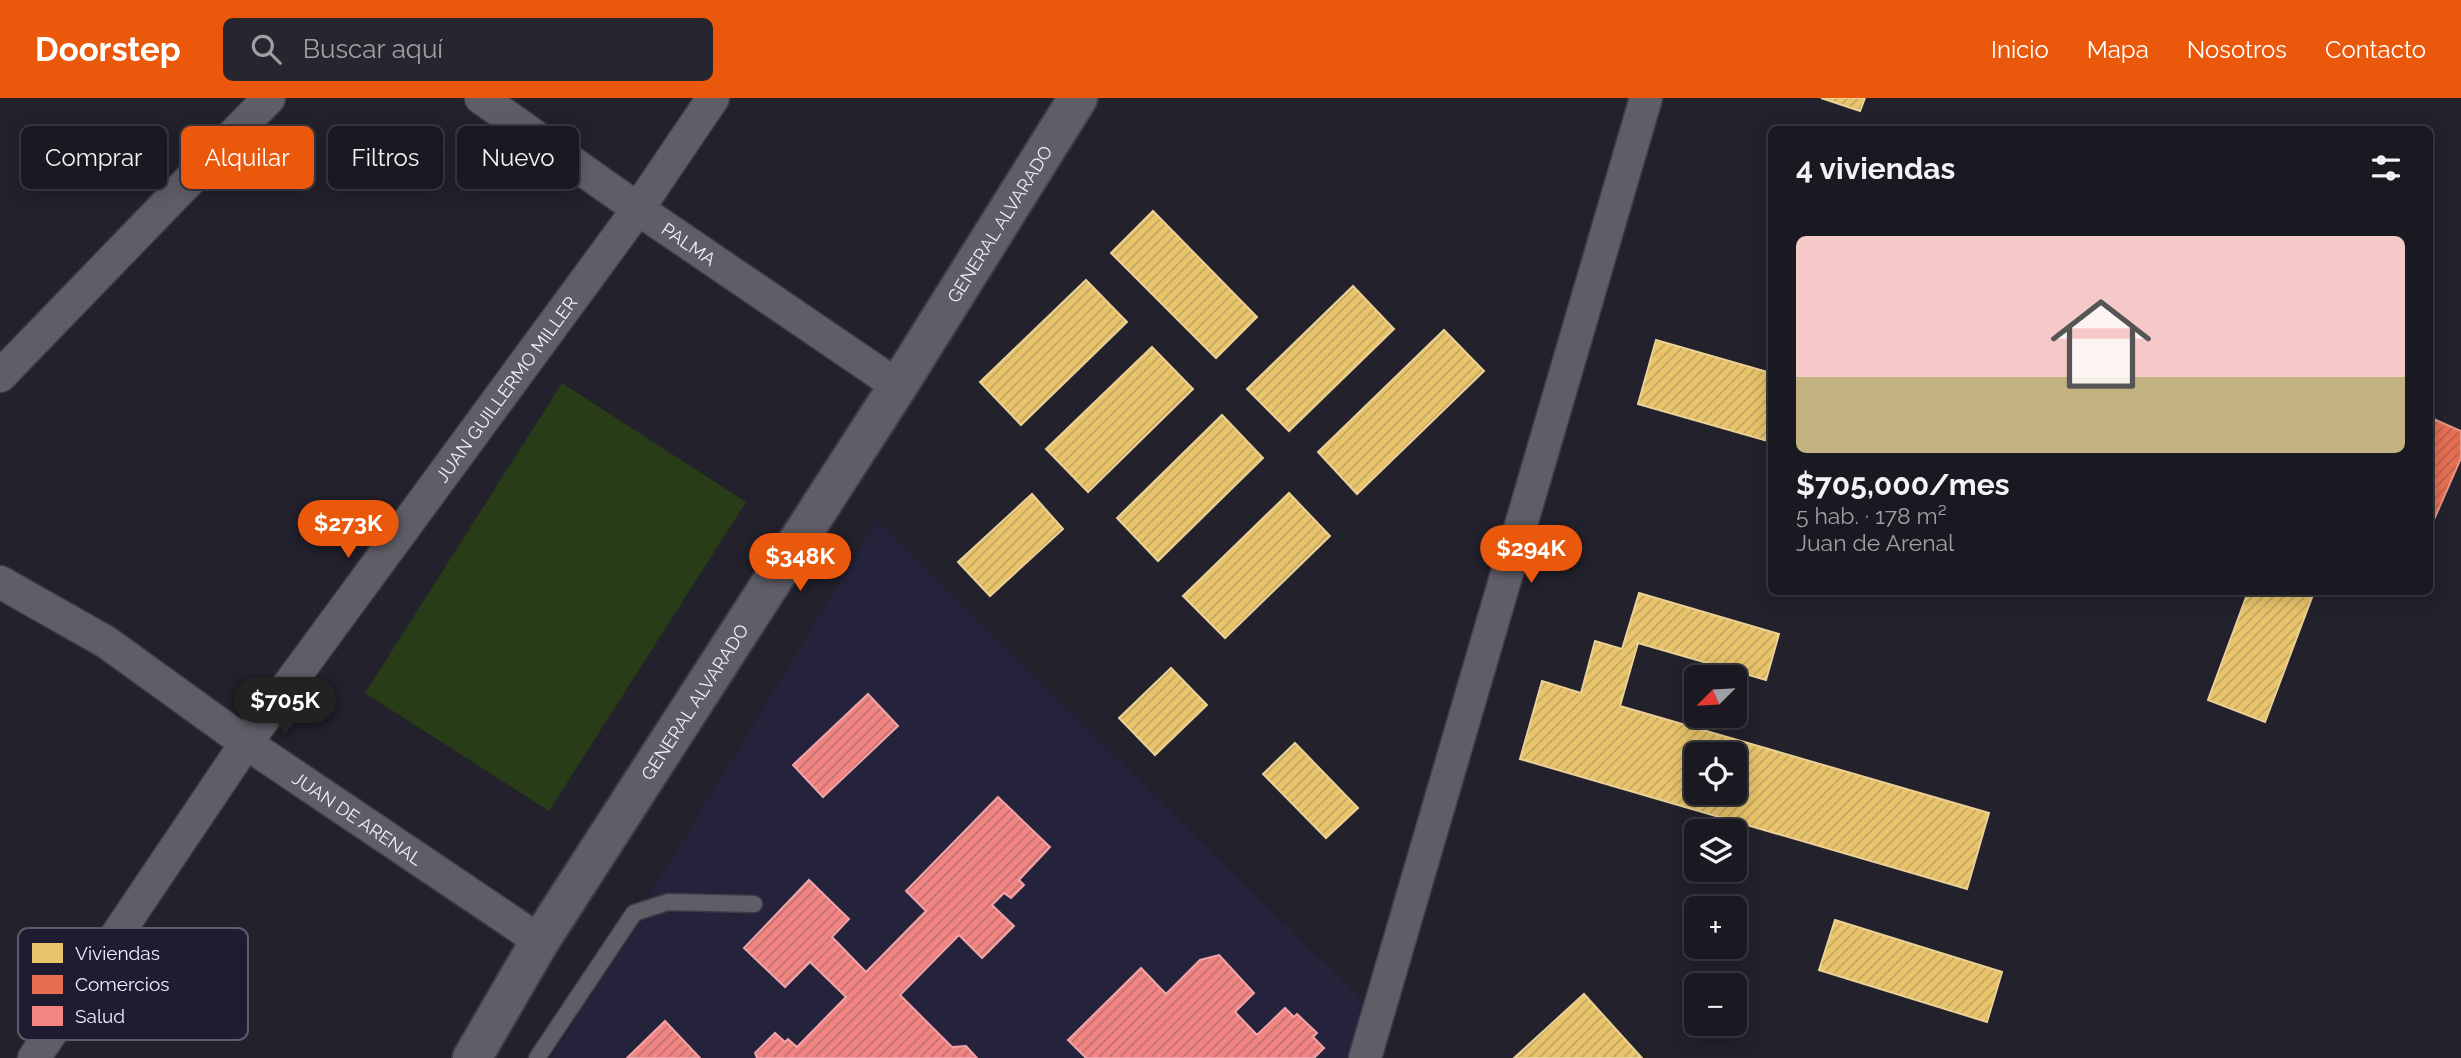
<!DOCTYPE html>
<html lang="es">
<head>
<meta charset="utf-8">
<style>
	body { margin:0; font-family:Raleway,sans-serif; background:#27262e; color:#f1f3f6; height:100vh; display:flex; flex-direction:column; font-size:26px; white-space:nowrap }
	* { box-sizing:border-box; margin:0 }
	p { font-size:23px; color:#9fa0a5 }
	.icon { flex:none; width:38px; height:38px; fill:none; stroke:currentColor; stroke-width:2; stroke-linecap:round; stroke-linejoin:round }
	.map { position:relative; flex:1; overflow:hidden }
	.side { position:absolute; left:1768px; top:28px; width:665px; height:469px; display:flex; flex-direction:column; background:#1a1921; border-radius:10px; box-shadow:0 4px 18px #0003,0 0 0 2px #38383f }
	.side>* { flex:none }
	.guide { position:absolute; left:21px; top:28px; width:665px; height:63px; display:flex; gap:14px }
	.needle { width:46px; rotate:246deg }
	.buttons { position:absolute; left:1684px; top:567px; display:grid; gap:14px }
	.buttons a { display:grid; place-items:center; width:63px; height:63px; border-radius:10px; background:#1a1921; box-shadow:0 4px 18px #0003,0 0 0 2px #38383f; font-size:35px }
	.price { position:absolute; translate:-50% -60px; padding:0 16px; border-radius:24px; background:#ea580c; color:#fff; font-size:23px; line-height:46px; filter:drop-shadow(0 2px 4px #0008) }
	.price::after { content:''; position:absolute; left:50%; top:42px; width:21px; height:16px; margin-left:-10px; background:inherit; clip-path:polygon(0 0,100% 0,50% 100%) }
	.price.selected { background:#222; color:#fff }
	ul { padding:0; list-style:none }
	li { display:grid; align-content:center; gap:14px; height:371px; padding:0 28px }
	li+li { border-top:2px solid #38383f }
	li span { display:grid; place-items:center; height:217px; border-radius:10px; color:#555 }
	li>.icon { margin-inline-start:auto }
	span .icon { width:126px; height:126px; fill:#fffc; stroke-width:1 }
	li b { font-size:30px }
	h2 { display:flex; justify-content:space-between; align-items:center; height:84px; padding:0 28px; font-size:30px }
	.chip { padding:0 24px; border-radius:10px; background:#1a1921; box-shadow:0 4px 18px #0003,0 0 0 2px #38383f; font-size:24px; line-height:63px }
	.chip.selected { background:#ea580c; color:#fff }
	header { display:flex; align-items:center; gap:42px; box-sizing:border-box; height:98px; padding:0 35px; background:#ea580c; color:#fff }
	header strong { font-size:33px }
	nav { display:flex; gap:38px; margin-inline-start:auto; font-size:24px }
	.search { width:490px; height:63px; background:#27262e; display:flex; align-items:center; gap:18px; box-sizing:border-box; padding:0 24px; border-radius:10px; color:#9fa0a5; font-size:26px }
	.map>svg:first-child { display:block }
</style>
</head>
<body>
<header>
<strong>Doorstep</strong>
<div class="search"><svg class="icon" aria-label="search" viewBox="0 0 24 24"><circle cx="10" cy="10" r="6"/><path d="M15 15l6 6"/></svg>Buscar aquí</div>
<nav><a>Inicio</a><a>Mapa</a><a>Nosotros</a><a>Contacto</a></nav>
</header>
<div class="map">
<svg width="2461" height="960" viewBox="0 0 2461 960">
	<defs>
		<pattern id="homes-hatch" width="6" height="6" patternUnits="userSpaceOnUse" patternTransform="scale(1.75)"><rect width="6" height="6" fill="#e9c46a"/><path d="M-1 1l2-2M0 6l6-6M5 7l2-2" fill="none" stroke="#c1a562"/></pattern>
		<pattern id="shops-hatch" width="6" height="6" patternUnits="userSpaceOnUse" patternTransform="scale(1.75)"><rect width="6" height="6" fill="#e76f51"/><path d="M-1 1l2-2M0 6l6-6M5 7l2-2" fill="none" stroke="#b76350"/></pattern>
		<pattern id="health-hatch" width="6" height="6" patternUnits="userSpaceOnUse" patternTransform="scale(1.75)"><rect width="6" height="6" fill="#f28482"/><path d="M-1 1l2-2M0 6l6-6M5 7l2-2" fill="none" stroke="#bf7272"/></pattern>
	</defs>
	<rect width="100%" height="100%" fill="#22212c"/>
	<!-- built -->
	<path fill="#25223b" d="M877,423L1369,909L1354,960H551Z"/>
	<!-- green -->
	<path fill="#283c18" d="M562,285L746,404L549,713L365,595Z"/>
	<!-- homes -->
	<path fill="url(#homes-hatch)" stroke="#ebd196" stroke-width="2" fill-rule="evenodd" d="M1821,0H1865L1860,13Z
		M1153,113L1257,219L1216,260L1111,155Z
		M1086,182L1127,224L1021,327L980,284Z
		M1353,188L1394,231L1289,333L1247,291Z
		M1444,232L1484,273L1357,396L1318,354Z
		M1656,242L1771,275V344L1638,306Z
		M1152,249L1193,291L1088,394L1046,351Z
		M1222,317L1263,360L1158,463L1117,420Z
		M1289,395L1330,438L1225,540L1183,498Z
		M1032,396L1063,431L990,498L958,464Z
		M2248,494H2314L2265,624L2208,602Z
		M1639,495L1779,536L1766,582L1638,545L1620,608L1989,715L1967,791L1520,661L1542,583L1581,595L1595,543L1622,551ZM1696,656H1734V695H1696Z
		M1171,570L1207,607L1155,657L1119,620Z
		M1295,645L1358,710L1326,740L1263,676Z
		M1835,822L2002,874L1987,924L1819,872Z
		M1584,896L1642,960H1514Z"/>
	<!-- shops -->
	<path fill="url(#shops-hatch)" stroke="#e99585" stroke-width="2" d="M2429,319L2461,333V360L2429,433Z"/>
	<!-- health -->
	<path fill="url(#health-hatch)" stroke="#f1a4a7" stroke-width="2" d="M868,596L898,628L823,699L793,667Z
		M998,699L1050,749L1019,782L1024,787L1011,800L1004,795L992,807L1014,828L982,860L959,837L900,897L952,949L966,948L977,960H757L755,955L775,935L785,944L788,941L797,949L846,899L810,864L785,889L744,850L809,782L849,821L832,839L866,874L926,813L906,793Z
		M1219,857L1254,895L1235,914L1257,937L1285,910L1294,919L1297,916L1317,935L1313,939L1324,950L1314,960H1086L1068,942L1141,870L1166,896L1200,862Z
		M665,923L700,960H627Z"/>
	<g fill="none" stroke-linecap="round" stroke-linejoin="round">
		<!-- service casing -->
		<g stroke="#3d3c46" stroke-width="19">
			<path id="service" d="M537,960L634,815L668,804L754,806"/>
		</g>
		<!-- minor casing -->
		<g stroke="#3d3c46" stroke-width="35">
			<g id="minor">
				<path id="s1" d="M481,0L638,111L898,288"/>
				<path d="M0,278L269,0"/>
				<path id="s2" d="M0,484L106,544L246,645L540,843"/>
				<path id="s3" d="M34,960L246,645L638,111L713,0"/>
				<path d="M1365,960L1646,0"/>
			</g>
		</g>
		<!-- tertiary casing -->
		<g stroke="#3d3c46" stroke-width="42">
			<g id="tertiary">
				<path id="s4" d="M472,960L540,843L898,288L1078,0"/>
			</g>
		</g>
		<!-- service -->
		<use href="#service" stroke="#5f5e67" stroke-width="16"/>
		<!-- minor -->
		<use href="#minor" stroke="#5f5e67" stroke-width="32"/>
		<!-- tertiary -->
		<use href="#tertiary" stroke="#5f5e67" stroke-width="38"/>
	</g>
	<g text-anchor="middle" dominant-baseline="central" stroke-width="7" stroke-linejoin="round" paint-order="stroke">
		<!-- street labels -->
		<g font-size="18" fill="#efeffd" stroke="#1f1c31">
			<text stroke="none"><textPath href="#s4" startOffset="987">GENERAL ALVARADO</textPath></text>
			<text stroke="none"><textPath href="#s1" startOffset="254">PALMA</textPath></text>
			<text stroke="none"><textPath href="#s3" startOffset="819">JUAN GUILLERMO MILLER</textPath></text>
			<text stroke="none"><textPath href="#s4" startOffset="420">GENERAL ALVARADO</textPath></text>
			<text stroke="none"><textPath href="#s2" startOffset="429">JUAN DE ARENAL</textPath></text>
		</g>
	</g>
	<!-- legend -->
	<rect x="18" y="830" width="230" height="112" rx="10" fill="#1f1c31" stroke="#5d5b6e" stroke-width="2"/>
	<rect x="32" y="845" width="31" height="20" fill="#e9c46a"/>
	<rect x="32" y="877" width="31" height="19" fill="#e76f51"/>
	<rect x="32" y="908" width="31" height="20" fill="#f28482"/>
	<g font-size="19" fill="#efeffd">
		<text x="75" y="862">Viviendas</text>
		<text x="75" y="893">Comercios</text>
		<text x="75" y="925">Salud</text>
	</g>
</svg>
<div class="buttons">
<a><svg class="needle" viewBox="-14 -14 28 28"><path d="M0-13l5 13h-10z" fill="#e53935"/><path d="M0 13l5-13h-10z" fill="#9fa0a5"/></svg></a>
<a><svg class="icon" aria-label="locate" viewBox="0 0 24 24"><circle cx="12" cy="12" r="6"/><path d="M12 2v4M12 18v4M2 12h4M18 12h4"/></svg></a>
<a><svg class="icon" aria-label="layers" viewBox="0 0 24 24"><path d="M12 4l9 5-9 5-9-5zM3 14l9 5 9-5"/></svg></a>
<a>+</a>
<a>−</a>
</div>
<b class="price" style="left:348px;top:462px">$273K</b>
<b class="price" style="left:1531px;top:487px">$294K</b>
<b class="price" style="left:800px;top:495px">$348K</b>
<b class="price selected" style="left:285px;top:639px">$705K</b>
<div class="guide">
<a class="chip">Comprar</a>
<a class="chip selected">Alquilar</a>
<a class="chip">Filtros</a>
<a class="chip">Nuevo</a>
</div>
<section class="side">
<h2>4 viviendas<svg class="icon" aria-label="filters" viewBox="0 0 24 24"><path d="M4 7h16M4 17h16"/><circle cx="9" cy="7" r="2"/><circle cx="15" cy="17" r="2"/></svg></h2>
<ul>
<li><span style="background:linear-gradient(#f6c9c9 65%,#c2b280 0)"><svg class="icon" aria-label="home" viewBox="0 0 24 24"><path d="M3 11l9-7 9 7M6 9v11h12V9"/></svg></span><div><b>$705,000/mes</b><p>5 hab. · 178 m²</p><p>Juan de Arenal</p></div></li>
</ul>
</section>
</div>
</body>
</html>
